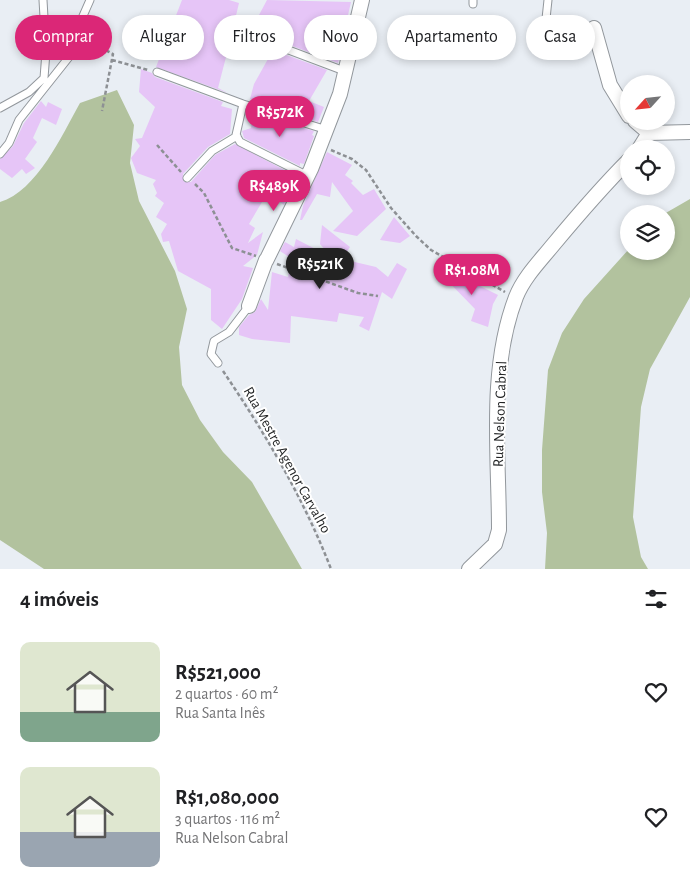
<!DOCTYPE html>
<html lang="pt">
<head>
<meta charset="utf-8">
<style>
	body { margin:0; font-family:"Alegreya Sans",sans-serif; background:#f6f6f6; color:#202124; height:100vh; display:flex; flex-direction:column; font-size:19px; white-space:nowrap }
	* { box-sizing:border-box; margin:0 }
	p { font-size:16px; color:#757577 }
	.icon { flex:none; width:28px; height:28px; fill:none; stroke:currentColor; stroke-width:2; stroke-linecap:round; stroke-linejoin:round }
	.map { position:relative; height:569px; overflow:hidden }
	.sheet { display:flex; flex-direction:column; background:#fff; flex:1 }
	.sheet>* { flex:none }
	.banner { position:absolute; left:15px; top:15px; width:660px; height:45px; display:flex; gap:10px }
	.needle { width:32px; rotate:243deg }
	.fabs { position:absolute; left:620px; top:75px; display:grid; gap:10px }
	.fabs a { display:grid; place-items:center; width:55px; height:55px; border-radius:50%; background:#fff; box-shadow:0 2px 8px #0003; font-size:25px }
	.price { position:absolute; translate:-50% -42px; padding:0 11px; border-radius:18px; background:#db2777; color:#fff; font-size:16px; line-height:32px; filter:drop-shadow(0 1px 2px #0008) }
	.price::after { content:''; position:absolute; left:50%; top:30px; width:15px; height:11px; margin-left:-8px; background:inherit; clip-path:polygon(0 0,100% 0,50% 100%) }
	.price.active { background:#222; color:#fff }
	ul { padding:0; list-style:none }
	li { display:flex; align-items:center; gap:15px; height:125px; padding:0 20px }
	li span { display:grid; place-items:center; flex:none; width:140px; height:100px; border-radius:10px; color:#555 }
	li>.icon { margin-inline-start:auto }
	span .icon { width:60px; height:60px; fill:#fffc; stroke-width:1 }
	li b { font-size:21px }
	h2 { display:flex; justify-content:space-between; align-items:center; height:60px; padding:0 20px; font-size:21px }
	.chip { padding:0 18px; border-radius:22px; background:#fff; box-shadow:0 2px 8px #0003; font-size:18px; line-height:45px }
	.chip.active { background:#db2777; color:#fff }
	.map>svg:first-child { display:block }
</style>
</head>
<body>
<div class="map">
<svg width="690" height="569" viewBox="0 0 690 569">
	<rect width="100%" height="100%" fill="#e9eef4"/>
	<!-- green -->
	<path fill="#b2c29e" d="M117,90L134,125L130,163L139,201L175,271L187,309L179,347L182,385L200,420L223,452L252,482L302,569H44L0,540V202C37,191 62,135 80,103Z
		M690,199V297L650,369L641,407L633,517L641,557L648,569H545L547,533L542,492V450L548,370L562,333L584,299L629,249V251H666V214H664Z"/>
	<!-- building -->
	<path fill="#e6c5f7" d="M182,0H229L239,3L234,24L225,21L220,25L221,30L232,34L218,88L228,93L156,67Z
		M267,0L351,2L346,24L340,22L331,48L341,51L338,63L268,37L273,21L259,15Z
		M273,50L327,70L309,101L324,107L318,122L250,99L254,84Z
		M141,69L152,73L155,77L223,102L221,106L232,109L230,134L208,147L183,174L184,182H191L215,155L235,144L296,176L284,205L270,195L268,199L265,197L249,224L255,228L248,243L263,232L257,255L243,266L253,268L242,299L222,329L211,320V289L178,271L169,241L163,242L161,234L167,224L156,217L164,203L155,196L157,193L153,184L156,180L137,173L131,158L140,146L135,139L142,138L155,107L139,92Z
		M41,101L46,107L48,102L62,109L56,125L42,118L33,138L37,142L25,159L35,168L26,174L22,169L12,178L0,169V159L13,146L24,123Z
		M253,113L314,131L312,135L314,136L304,164L300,163V166L244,138L242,131L251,128Z
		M327,152L352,165L345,175L353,181L351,183L363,195L374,189L386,209L357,236L333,231L353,211L332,182L330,197L317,194L302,220H300L303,206Z
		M394,217L410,236L400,243L380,240Z
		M322,225L350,247L342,259L376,267L388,277L397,263L407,269L392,299L382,292L369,331L359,326L364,317L339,313L337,322L291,316L290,343L252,339L239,335V327L249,315L255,312L261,299L268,310L272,272L288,277L292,259L280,251L285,242L294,247L296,239L331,257L320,244Z
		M445,264L468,283L470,281L498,295L493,304L488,327L471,321L475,309L438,271Z"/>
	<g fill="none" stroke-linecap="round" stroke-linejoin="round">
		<!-- service casing -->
		<g stroke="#92979c" stroke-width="9">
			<path id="service" d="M473,4V0
				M225,26L347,72
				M545,28L548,0
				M68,50L90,0
				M157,72L243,104L327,130
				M243,104L236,135L240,142L308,176
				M0,108L29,92L44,78L46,52L43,0
				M0,154L9,143L19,120L73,52L71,46
				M187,178L212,151L237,136
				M218,363L211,354L214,341L229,332L249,306"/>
		</g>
		<!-- minor casing -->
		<g stroke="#92979c" stroke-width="16">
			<path id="minor" d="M594,28L610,85L629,116
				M635,121L649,133
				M649,133L690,132
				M639,149L649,133
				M266,261L311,169L340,94L362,0
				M249,306L266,260
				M469,569L495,544L499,530C499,454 488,370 516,297C524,277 540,261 553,245C578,215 602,187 629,160"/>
		</g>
		<!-- path -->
		<path stroke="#8d9094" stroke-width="2.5" stroke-dasharray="4 2.5" stroke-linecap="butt" d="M554,27L583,24
			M82,44L93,27L99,26L94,44L113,54L102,111
			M112,60L148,70
			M157,145L181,172
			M331,150L352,159L366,170L391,208L416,236L431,250L505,292
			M195,184L204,193L232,248L256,256
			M277,264L358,293L378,296
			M223,371C265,433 304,499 331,569"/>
		<!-- service -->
		<use href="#service" stroke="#fff" stroke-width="7"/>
		<!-- minor -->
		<use href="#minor" stroke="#fff" stroke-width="14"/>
	</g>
	<g text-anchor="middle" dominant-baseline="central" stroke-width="4" stroke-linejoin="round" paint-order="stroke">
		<!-- street labels -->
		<g font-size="15" fill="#232526" stroke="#fff">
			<text transform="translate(500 414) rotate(-88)">Rua Nelson Cabral</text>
			<text transform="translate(287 460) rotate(61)">Rua Mestre Agenor Carvalho</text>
		</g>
	</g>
</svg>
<div class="fabs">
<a><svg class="needle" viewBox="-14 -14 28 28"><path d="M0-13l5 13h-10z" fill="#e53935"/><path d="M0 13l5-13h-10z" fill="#757577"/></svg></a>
<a><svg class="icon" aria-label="locate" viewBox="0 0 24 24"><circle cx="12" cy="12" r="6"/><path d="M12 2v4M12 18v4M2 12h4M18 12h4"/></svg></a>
<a><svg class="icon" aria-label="layers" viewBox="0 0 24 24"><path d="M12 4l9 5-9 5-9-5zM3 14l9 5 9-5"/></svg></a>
</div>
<b class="price" style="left:280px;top:138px">R$572K</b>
<b class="price" style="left:274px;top:212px">R$489K</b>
<b class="price active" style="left:320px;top:290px">R$521K</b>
<b class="price" style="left:472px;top:296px">R$1.08M</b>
<div class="banner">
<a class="chip active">Comprar</a>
<a class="chip">Alugar</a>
<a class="chip">Filtros</a>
<a class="chip">Novo</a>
<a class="chip">Apartamento</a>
<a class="chip">Casa</a>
</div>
</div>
<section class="sheet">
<h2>4 imóveis<svg class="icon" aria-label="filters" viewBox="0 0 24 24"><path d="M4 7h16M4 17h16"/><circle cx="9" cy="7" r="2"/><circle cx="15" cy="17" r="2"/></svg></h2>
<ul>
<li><span style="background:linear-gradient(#dfe7d0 70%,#7fa58c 0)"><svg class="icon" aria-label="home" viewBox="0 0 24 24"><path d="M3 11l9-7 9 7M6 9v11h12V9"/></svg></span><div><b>R$521,000</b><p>2 quartos · 60 m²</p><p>Rua Santa Inês</p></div><svg class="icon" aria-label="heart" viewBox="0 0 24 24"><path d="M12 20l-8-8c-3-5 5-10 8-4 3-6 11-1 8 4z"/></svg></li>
<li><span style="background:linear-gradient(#dfe7d0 65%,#9aa5b1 0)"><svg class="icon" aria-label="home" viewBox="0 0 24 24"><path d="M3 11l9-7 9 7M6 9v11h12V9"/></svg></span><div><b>R$1,080,000</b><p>3 quartos · 116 m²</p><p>Rua Nelson Cabral</p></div><svg class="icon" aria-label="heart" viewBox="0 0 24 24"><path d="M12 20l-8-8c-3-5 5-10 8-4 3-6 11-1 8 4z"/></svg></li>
</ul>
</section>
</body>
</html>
